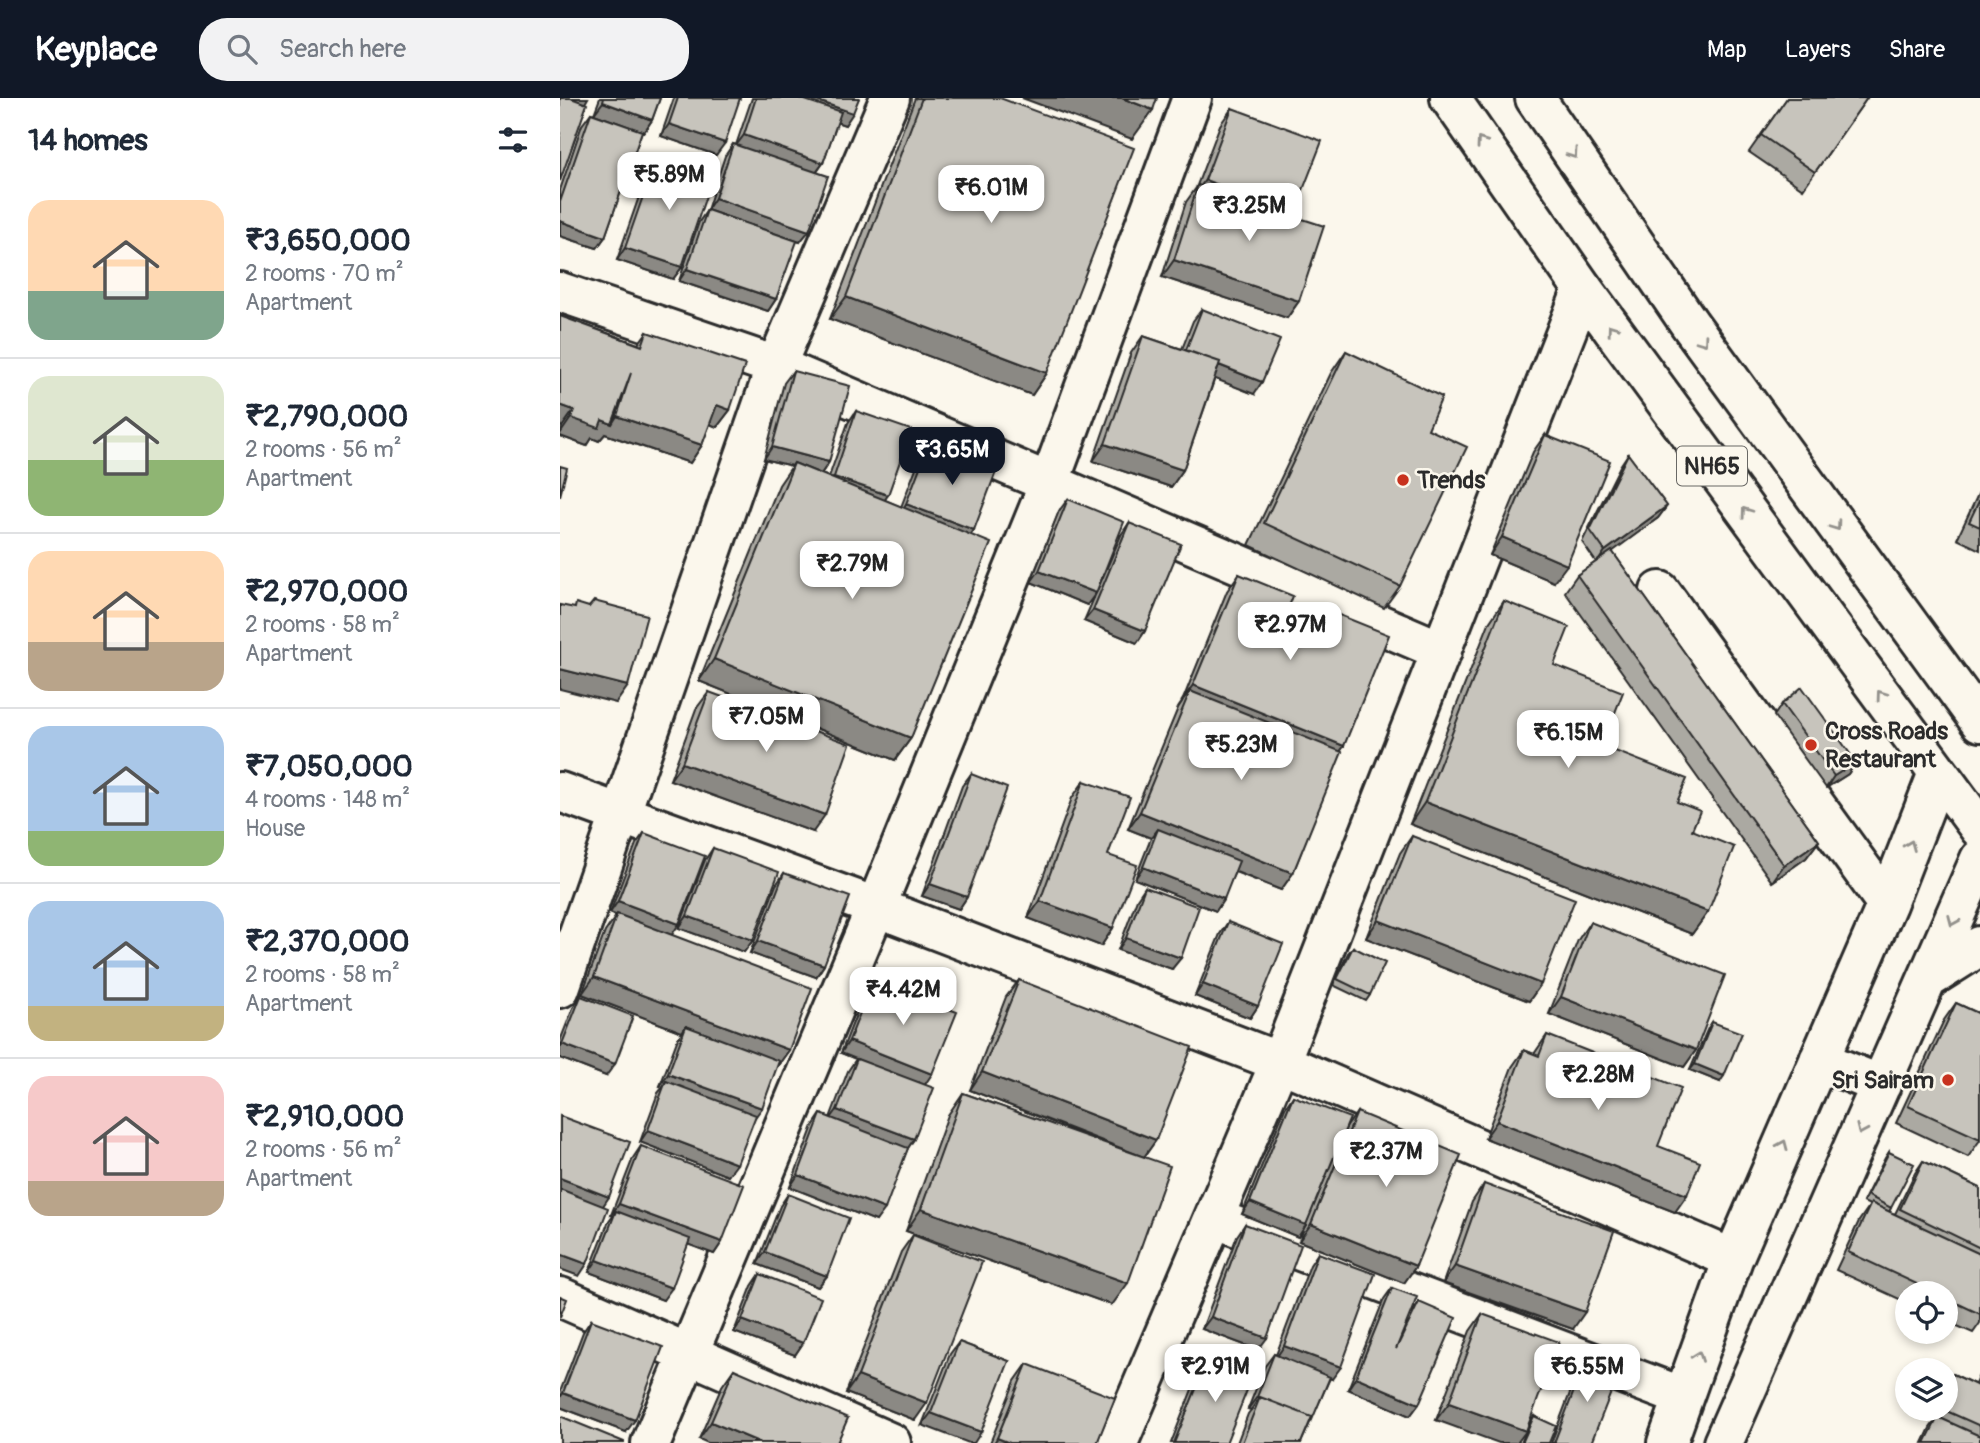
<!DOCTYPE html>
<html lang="en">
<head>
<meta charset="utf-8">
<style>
	body { margin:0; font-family:Pangolin,sans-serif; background:#f2f2f3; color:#1f2937; height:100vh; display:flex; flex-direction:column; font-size:26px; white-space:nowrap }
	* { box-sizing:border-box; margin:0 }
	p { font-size:23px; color:#747a83 }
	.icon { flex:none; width:38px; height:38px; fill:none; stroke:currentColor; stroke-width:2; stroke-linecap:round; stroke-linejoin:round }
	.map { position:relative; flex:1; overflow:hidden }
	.panel { display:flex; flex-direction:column; background:#fff; width:560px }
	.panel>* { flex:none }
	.controls { position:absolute; left:1335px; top:1183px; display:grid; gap:14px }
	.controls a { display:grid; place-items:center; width:63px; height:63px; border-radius:50%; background:#fff; box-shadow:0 4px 10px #0003; font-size:35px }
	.price { position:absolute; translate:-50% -60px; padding:0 16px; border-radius:14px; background:#fff; color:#222; font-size:23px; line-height:46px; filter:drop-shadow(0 2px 4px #0008) }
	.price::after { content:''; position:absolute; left:50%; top:42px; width:21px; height:16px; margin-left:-10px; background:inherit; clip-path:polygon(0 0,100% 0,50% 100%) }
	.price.selected { background:#111827; color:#fff }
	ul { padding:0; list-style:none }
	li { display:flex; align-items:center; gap:21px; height:175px; padding:0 28px }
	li+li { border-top:2px solid #e0e1e3 }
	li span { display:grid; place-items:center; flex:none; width:196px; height:140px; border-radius:21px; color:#555 }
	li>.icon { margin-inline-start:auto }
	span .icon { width:84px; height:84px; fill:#fffc; stroke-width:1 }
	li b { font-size:30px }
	h2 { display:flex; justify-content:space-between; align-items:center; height:84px; padding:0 28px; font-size:30px }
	header { display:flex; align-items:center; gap:42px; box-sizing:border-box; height:98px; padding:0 35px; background:#111827; color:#fff }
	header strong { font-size:33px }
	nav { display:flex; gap:38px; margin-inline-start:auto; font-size:24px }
	.search { width:490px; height:63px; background:#f2f2f3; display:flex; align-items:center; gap:18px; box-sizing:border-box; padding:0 24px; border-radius:28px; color:#747a83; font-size:26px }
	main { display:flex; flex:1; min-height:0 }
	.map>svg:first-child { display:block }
</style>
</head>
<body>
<header>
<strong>Keyplace</strong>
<div class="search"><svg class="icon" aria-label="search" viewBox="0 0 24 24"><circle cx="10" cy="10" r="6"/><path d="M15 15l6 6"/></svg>Search here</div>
<nav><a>Map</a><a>Layers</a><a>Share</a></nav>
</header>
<main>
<section class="panel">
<h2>14 homes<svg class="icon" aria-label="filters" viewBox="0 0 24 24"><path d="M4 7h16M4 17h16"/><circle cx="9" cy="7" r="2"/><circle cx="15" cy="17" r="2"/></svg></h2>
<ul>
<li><span style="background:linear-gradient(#ffd9b3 65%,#7fa58c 0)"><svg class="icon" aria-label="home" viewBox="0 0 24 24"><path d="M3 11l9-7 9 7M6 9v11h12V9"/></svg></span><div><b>₹3,650,000</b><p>2 rooms · 70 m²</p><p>Apartment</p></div></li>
<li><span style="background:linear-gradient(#dfe7d0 60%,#8fb573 0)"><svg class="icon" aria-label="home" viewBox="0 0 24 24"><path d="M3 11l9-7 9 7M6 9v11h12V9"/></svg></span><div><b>₹2,790,000</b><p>2 rooms · 56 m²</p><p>Apartment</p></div></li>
<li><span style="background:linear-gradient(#ffd9b3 65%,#b9a48a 0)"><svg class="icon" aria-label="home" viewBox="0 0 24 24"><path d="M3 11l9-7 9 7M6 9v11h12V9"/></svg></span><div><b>₹2,970,000</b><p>2 rooms · 58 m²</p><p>Apartment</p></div></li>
<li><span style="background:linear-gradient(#a9c7e8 75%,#8fb573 0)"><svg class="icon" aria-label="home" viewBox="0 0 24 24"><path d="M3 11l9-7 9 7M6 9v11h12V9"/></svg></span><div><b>₹7,050,000</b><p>4 rooms · 148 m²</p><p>House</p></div></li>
<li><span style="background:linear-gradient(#a9c7e8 75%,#c2b280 0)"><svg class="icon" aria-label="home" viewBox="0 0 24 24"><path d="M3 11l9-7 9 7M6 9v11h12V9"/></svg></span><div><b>₹2,370,000</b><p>2 rooms · 58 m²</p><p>Apartment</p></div></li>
<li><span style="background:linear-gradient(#f6c9c9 75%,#b9a48a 0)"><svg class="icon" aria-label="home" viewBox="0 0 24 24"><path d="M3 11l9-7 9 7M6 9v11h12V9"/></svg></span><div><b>₹2,910,000</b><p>2 rooms · 56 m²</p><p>Apartment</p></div></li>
</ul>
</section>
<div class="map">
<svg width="1420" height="1345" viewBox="0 0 1420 1345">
	<rect width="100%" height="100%" fill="#fbf7ec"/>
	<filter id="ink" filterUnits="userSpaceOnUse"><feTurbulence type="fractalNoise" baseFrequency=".0143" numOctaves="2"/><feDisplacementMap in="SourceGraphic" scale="14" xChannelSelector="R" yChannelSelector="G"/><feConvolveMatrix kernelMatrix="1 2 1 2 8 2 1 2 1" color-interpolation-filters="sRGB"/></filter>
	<g filter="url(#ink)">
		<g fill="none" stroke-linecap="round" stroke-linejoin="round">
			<!-- minor casing -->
			<g stroke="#2b2b2b" stroke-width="44">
				<path id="minor" d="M0,194L216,268L882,553
					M1100,493L1327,806
					M0,694L316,809L720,964L1173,1161
					M1368,881L1420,848
					M0,890L216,268L330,0
					M1259,962L1321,987
					M654,1120L1123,1299
					M0,1199L331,1345
					M91,1345L316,809L490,383L632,0
					M558,1345L720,964L1023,191
					M1107,1345L1173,1161L1327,806L1378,675
					M1163,1345L1420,761"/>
			</g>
			<!-- highway casing -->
			<g stroke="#2b2b2b" stroke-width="44">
				<path id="highway" d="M890,0L1023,191L1420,731
					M975,0L1129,225L1420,624"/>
			</g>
			<!-- minor -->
			<use href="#minor" stroke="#fbf7ec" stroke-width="38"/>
			<!-- highway -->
			<use href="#highway" stroke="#fbf7ec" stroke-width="38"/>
		</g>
		<!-- wall -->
		<path fill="#aba9a2" stroke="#2b2b2b" stroke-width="2" d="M40,0H100L92,22L84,34L82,33L45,139L37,150L0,138V92L22,27L31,15L61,25L34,16Z
			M114,0H180L156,57L101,38Z
			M192,0H299L285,27L277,24L263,65L257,74L240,144L236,143L216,201L208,213L119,183L139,124L147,112L165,58L173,46L176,47Z
			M355,0H440L487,275L472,297L270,221Z
			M1227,0H1307L1243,91L1189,54Z
			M672,10L734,115L733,118L739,203L727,220L602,179L626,104L636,90L660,27Z
			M97,58L122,169L113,181L57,162L89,70Z
			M642,211L694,296L655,280L623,372L611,389L533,363L571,255L583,238L622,251L633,223Z
			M0,218L78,246L87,234L170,312L157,329L150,326L142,347L130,365L45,336L39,343L32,340L27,348L0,338L2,329Z
			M786,253L868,331L840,488L824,510L689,447L771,275Z
			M233,273L269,364L261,376L269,379L288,325L296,313L325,402L341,409L361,357L369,346L414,432L411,436L351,640L335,662L139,583L219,387L232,368L204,361L224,285Z
			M985,337L994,484L930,457L973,354Z
			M1068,356L1107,408L1098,420L1052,453L1259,743L1246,760L1212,784L1005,494L1017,477L1036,464L1022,444L1060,368Z
			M1420,392V452L1397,441Z
			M508,401L536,495L527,507L471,484L499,413Z
			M569,425L585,533L577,545L524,523L561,437Z
			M679,476L726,516L761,530L772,514L784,648L780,654L733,775L721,792L675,774L656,813L575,781L591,740L568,731L618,610L622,604L667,493Z
			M944,503L994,567L1042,648L1117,704L1132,732L1148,814L1132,836L850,726L929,525Z
			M149,594L253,734L110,682L136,611Z
			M1222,606L1296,664L1288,676L1266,690L1214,618Z
			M411,676L407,799L399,811L362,798L402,688Z
			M524,683L548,757L553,830L541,848L468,820L512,700Z
			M84,735L111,837L229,952L217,968L168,1078L80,1044L98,995L103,989L100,988L118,940L122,934L22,896L45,834L56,818L50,815L76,746Z
			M852,738L981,886L969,903L806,840L840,755Z
			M153,750L193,842L184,854L119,830L145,762Z
			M224,775L264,867L256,879L190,855L216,787Z
			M585,789L612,871L558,852L577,801Z
			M668,824L698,908L690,920L635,898L660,836Z
			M1030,824L1136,952L1124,969L989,916L1018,842Z
			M793,849L810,897L806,903L773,887L788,855Z
			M313,882L365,987L354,1041L348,1050L316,1123L230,1089L253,1028L261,1016L270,1020L288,973L296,961L281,955L305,894Z
			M459,882L596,1042L584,1059L552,1207L346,1133L388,1017L403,995L574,1056L410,992L446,899Z
			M21,898L46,978L0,960V943L13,910Z
			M1396,905L1420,916V1042L1408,1059L1336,1025L1384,922Z
			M1152,924L1160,984L1130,972L1148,930Z
			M987,937L1098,1048L1115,1114L925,1040L952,969L964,952L974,956Z
			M733,998L786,1030L797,1014L856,1168L844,1185L739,1143L745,1128L738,1139L682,1116L725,1010Z
			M81,1048L162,1144L154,1156L128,1146L103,1202L29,1174L48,1125L53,1118L51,1117L73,1060Z
			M1329,1054L1331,1110L1329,1114L1335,1116L1355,1075L1363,1063L1420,1090V1225L1413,1235L1386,1223V1195H1348V1205L1276,1172L1299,1123L1310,1107L1303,1104L1325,1060Z
			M924,1086L1013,1231L883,1185L912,1104Z
			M228,1096L267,1178L258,1189L197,1166L220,1108Z
			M685,1126L698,1252L642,1231L677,1138Z
			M353,1137L355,1322L286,1295L341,1154Z
			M758,1155L772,1281L770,1280L741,1345H677L688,1316L691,1312L688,1311L705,1268L714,1256L716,1257L750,1167Z
			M200,1176L243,1245L235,1257L174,1234L192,1188Z
			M832,1190L851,1215L859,1204V1306L850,1318L788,1291L824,1201Z
			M922,1216L957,1345L876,1322L910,1233Z
			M31,1222L66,1334L0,1309V1294L23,1234Z
			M399,1244L449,1263L362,1327L390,1256Z
			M649,1259L666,1345H611L640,1271Z
			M1026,1262L1031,1345H991L1018,1274Z
			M467,1266L537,1345H430L455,1283Z
			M174,1271L277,1345L139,1341L162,1288Z
			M1420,1275V1289L1415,1286Z
			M1393,1276L1420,1289V1345H1363L1370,1330L1375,1323L1369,1320L1373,1311H1386V1285Z
			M974,1318L989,1345H961L970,1324Z"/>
		<!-- shaded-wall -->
		<path fill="#8b8984" stroke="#2b2b2b" stroke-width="2" d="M3,0H28L24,7Z
			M205,0H249L293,15L285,27Z
			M462,0H562L593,12L572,41Z
			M43,4L92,22L84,34L34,16Z
			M109,26L165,45L156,57L101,38Z
			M184,37L263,65L255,76L175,49Z
			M645,82L734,115L722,133L636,95Z
			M155,100L249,133L240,144L147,112Z
			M0,123L45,139L37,150L0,138Z
			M65,150L122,169L113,181L57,162Z
			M614,162L739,203L727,220L602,179Z
			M127,171L216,201L208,213L119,183Z
			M286,199L487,275L472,297L270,221Z
			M625,254L702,284L694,296L617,266Z
			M0,307L14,312L2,329L0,328Z
			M157,307L170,312L157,329L145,324Z
			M57,318L142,347L130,365L45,336L39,343L32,340L27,348L0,338V336L11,320L42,322L52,326Z
			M545,346L623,372L611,389L533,363Z
			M212,349L269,364L261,376L234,365L232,368L204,361Z
			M274,379L328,397L320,409L265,391Z
			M346,406L414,432L406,443L338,418Z
			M1107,408L1098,420L1037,465L1045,453Z
			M942,439L1007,467L994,484L930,457Z
			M479,473L536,495L527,507L471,484Z
			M533,512L585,533L577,545L524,523Z
			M154,561L351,640L335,662L139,583Z
			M0,571L68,588L56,605L0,591Z
			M633,587L784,648L772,665L630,593L621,604Z
			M1296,664L1288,676L1266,690L1274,678Z
			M122,665L265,717L253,734L110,682Z
			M865,704L1148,814L1132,836L850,726Z
			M580,714L733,775L721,792L594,741L598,731L591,740L568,731Z
			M1259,743L1246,760L1212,784L1224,767Z
			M583,769L664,801L656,813L575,781Z
			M370,786L407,799L399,811L362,798Z
			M58,803L119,826L111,838L50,815Z
			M480,803L553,830L541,848L468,820Z
			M127,818L193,842L184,854L119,830Z
			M818,822L981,886L969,903L806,840Z
			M566,840L621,860L612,871L558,852Z
			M198,843L264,867L256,879L190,855Z
			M34,879L229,952L217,969L126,928L122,934L22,896Z
			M643,886L698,908L690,920L635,898Z
			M1001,899L1136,952L1124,969L989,916Z
			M289,943L372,976L364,988L281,955Z
			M2,946L55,966L46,978L0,960V950Z
			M1135,966L1164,978L1160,984L1130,972Z
			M422,974L596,1042L584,1059L410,992Z
			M108,976L202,1010L193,1022L106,983L103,989L100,988Z
			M277,1012L354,1041L346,1053L269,1023Z
			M937,1023L1127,1097L1115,1114L925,1040Z
			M88,1032L177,1066L168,1078L80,1044Z
			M238,1077L325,1111L316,1123L230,1089Z
			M0,1080L49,1099L41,1111L0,1095Z
			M690,1104L746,1127L738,1139L682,1116Z
			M59,1106L162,1144L154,1156L54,1119L56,1113L53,1118L51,1117Z
			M361,1111L568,1185L552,1207L346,1133Z
			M751,1126L856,1168L844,1185L739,1143Z
			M205,1154L267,1178L258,1189L197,1166Z
			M0,1156L27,1166L19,1178L0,1171Z
			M37,1162L112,1190L103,1202L29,1174Z
			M895,1168L1025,1214L1013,1231L883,1185Z
			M651,1219L707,1240L698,1252L642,1231Z
			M182,1222L243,1245L235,1257L174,1234Z
			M724,1248L781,1269L772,1281L716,1260Z
			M298,1278L367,1305L355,1322L286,1295Z
			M796,1279L859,1306L850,1318L788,1291Z
			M3,1295L75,1322L66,1334L0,1309V1300Z
			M697,1299L699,1300L691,1312L688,1311Z
			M889,1305L966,1333L957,1345H939L876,1322Z
			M371,1315L421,1334L414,1345H409L362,1327Z
			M151,1324L201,1345H148L139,1341Z
			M437,1340L450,1345H434Z"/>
		<!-- building -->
		<path fill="#c7c4bc" stroke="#2b2b2b" stroke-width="2" d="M0,0H11L27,6L0,83Z
			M44,0H100L92,22L43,4Z
			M118,0H180L165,45L109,26Z
			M196,0H239L281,14L263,65L184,37Z
			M249,0H299L293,15Z
			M362,0H440L574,50L487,275L286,199Z
			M562,0H597L593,12Z
			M1227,0H1307L1255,74L1201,37Z
			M672,10L762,43L734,115L645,82Z
			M31,15L82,33L45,139L0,123V104Z
			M173,46L268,78L249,133L155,100Z
			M97,58L153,77L122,169L65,150Z
			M638,87L764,128L739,203L614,162Z
			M147,112L237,143L216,201L127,171Z
			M642,211L720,242L702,284L659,267L660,264L626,252Z
			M0,218L82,248L87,234L185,267L170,312L157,307L142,347L57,318L71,275L52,326L42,322L39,330L11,320L14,312L0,307Z
			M583,238L660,264L623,372L545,346Z
			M786,253L882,299L868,331L907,349L840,488L704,425Z
			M233,273L290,288L269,364L212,349Z
			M296,313L351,332L328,397L274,379Z
			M985,337L1050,363L1007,467L942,439Z
			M369,346L437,371L414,432L346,406Z
			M1068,356L1107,408L1045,453L1030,432Z
			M234,365L431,445L351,640L154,561Z
			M0,368L7,370L0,398Z
			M508,401L564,424L536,495L479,473Z
			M1420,401V429L1409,424Z
			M569,425L621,446L585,533L533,512Z
			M1052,453L1259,743L1224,767L1017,477Z
			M679,476L733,498L726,516L765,531L772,514L829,537L784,648L633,587Z
			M34,503L87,517L68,588L0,571V507L15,510L16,505L29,509Z
			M944,503L1009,529L994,567L1063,594L1042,648L1127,681L1117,704L1140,713L1132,732L1174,749L1148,814L865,704Z
			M1242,589L1296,664L1274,678L1222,606Z
			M630,593L782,654L733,775L580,714Z
			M149,594L290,646L265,717L122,665Z
			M411,676L447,690L407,799L370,786Z
			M524,683L570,699L548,757L577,767L553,830L480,803Z
			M598,731L679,763L664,801L583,769Z
			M84,735L145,758L119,826L58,803Z
			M852,738L1015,801L981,886L818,822Z
			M153,750L219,774L193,842L127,818Z
			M224,775L290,799L264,867L198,843Z
			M585,789L639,809L621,860L566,840Z
			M57,816L252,890L229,952L34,879Z
			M668,824L723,846L698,908L643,886Z
			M1030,824L1165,877L1136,952L1001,899Z
			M793,849L825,865L810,897L777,881Z
			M313,882L397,914L372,976L289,943Z
			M459,882L632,949L596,1042L422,974Z
			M21,898L73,918L55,966L2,946Z
			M1396,905L1420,916V1041L1348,1008Z
			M1152,924L1182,935L1164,978L1135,966Z
			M126,928L219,963L202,1010L108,976Z
			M987,937L1121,990L1098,1048L1140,1064L1127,1097L937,1023L964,952L979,958Z
			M297,961L374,990L354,1041L277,1012Z
			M106,983L196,1017L177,1066L88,1032Z
			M403,995L610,1068L568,1185L361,1111Z
			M733,998L790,1020L746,1127L690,1104Z
			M797,1014L901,1057L856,1168L751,1126Z
			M261,1016L348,1050L325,1111L238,1077Z
			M0,1018L70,1044L49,1099L0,1080Z
			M81,1048L184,1087L162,1144L59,1106Z
			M1329,1054L1354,1066L1331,1110L1307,1097Z
			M1363,1063L1420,1090V1150L1340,1111Z
			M924,1086L1054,1133L1025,1214L895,1168Z
			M0,1091L48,1110L27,1166L0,1156Z
			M228,1096L289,1120L267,1178L205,1154Z
			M1311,1105L1420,1156V1216L1386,1200V1195H1376L1288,1154Z
			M56,1113L130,1141L112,1190L37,1162Z
			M685,1126L741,1147L707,1240L651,1219Z
			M353,1137L422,1164L367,1305L298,1278Z
			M758,1155L815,1176L781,1269L724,1248Z
			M200,1176L261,1200L243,1245L182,1222Z
			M832,1190L857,1199L836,1251L859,1204L896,1220L859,1306L796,1279Z
			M0,1198L7,1201L0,1219Z
			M922,1216L999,1244L966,1333L889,1305Z
			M31,1222L103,1249L75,1322L3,1295Z
			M399,1244L449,1263L421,1334L371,1315Z
			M714,1256L770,1279L752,1322L751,1321L752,1319L700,1299V1301L697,1299Z
			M649,1259L693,1277L666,1345H614Z
			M1026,1262L1059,1274L1031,1345H994Z
			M467,1266L555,1300L537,1345H450L437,1340Z
			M174,1271L288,1320L277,1345H201L151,1324Z
			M1393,1276L1420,1289V1328L1382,1311H1386V1290Z
			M700,1299L752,1319L741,1345H682Z
			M0,1318L64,1344V1345H0Z
			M974,1318L996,1328L989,1345H962Z
			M1378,1319L1420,1338V1345H1365Z"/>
		<!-- one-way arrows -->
		<defs><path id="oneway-chevron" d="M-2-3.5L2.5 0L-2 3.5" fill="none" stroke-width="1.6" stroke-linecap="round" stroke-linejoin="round" transform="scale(1.75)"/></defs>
		<g stroke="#93918c">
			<use href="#oneway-chevron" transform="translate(921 44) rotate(-125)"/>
			<use href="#oneway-chevron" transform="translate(1013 56) rotate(55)"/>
			<use href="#oneway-chevron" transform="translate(1052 231) rotate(-126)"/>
			<use href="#oneway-chevron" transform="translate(1143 243) rotate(54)"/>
			<use href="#oneway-chevron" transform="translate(1186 414) rotate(-126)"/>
			<use href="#oneway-chevron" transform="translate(1276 428) rotate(54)"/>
			<use href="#oneway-chevron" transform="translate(1321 597) rotate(-126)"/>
			<use href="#oneway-chevron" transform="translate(1350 747) rotate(-68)"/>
			<use href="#oneway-chevron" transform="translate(1393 823) rotate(113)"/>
			<use href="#oneway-chevron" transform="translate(1301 1032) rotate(114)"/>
			<use href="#oneway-chevron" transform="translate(1223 1047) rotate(-67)"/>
			<use href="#oneway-chevron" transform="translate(1138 1258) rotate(-70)"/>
		</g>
	</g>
	<!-- markers -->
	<g fill="#c8321e" stroke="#fbf7ec" stroke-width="2.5">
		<circle cx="843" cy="382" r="7"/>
		<circle cx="1251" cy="647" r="7"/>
		<circle cx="1388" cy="982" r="7"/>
	</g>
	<g text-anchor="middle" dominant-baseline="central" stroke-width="5" stroke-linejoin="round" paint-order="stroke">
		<!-- shield labels -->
		<rect fill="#fbf7ec" stroke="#696865" stroke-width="2" x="1117" y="348.5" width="70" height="39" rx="5"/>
		<g font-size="23" font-weight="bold" fill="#2b2b2b">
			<text x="1152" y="368">NH65</text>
		</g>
		<!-- poi labels -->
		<g font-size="24" font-weight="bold" fill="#2b2b2b" stroke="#fbf7ec" text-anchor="start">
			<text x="857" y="382">Trends</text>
			<text x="1265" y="633">Cross Roads<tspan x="1265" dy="28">Restaurant</tspan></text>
			<text x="1374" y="982" text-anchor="end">Sri Sairam</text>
		</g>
	</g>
</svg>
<div class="controls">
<a><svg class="icon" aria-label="locate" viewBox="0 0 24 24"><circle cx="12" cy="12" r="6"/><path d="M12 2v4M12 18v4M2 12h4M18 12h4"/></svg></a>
<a><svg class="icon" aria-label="layers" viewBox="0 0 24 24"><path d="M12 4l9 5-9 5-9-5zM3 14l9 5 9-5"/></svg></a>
</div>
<b class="price" style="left:109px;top:114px">₹5.89M</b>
<b class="price" style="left:431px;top:127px">₹6.01M</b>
<b class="price" style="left:689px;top:145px">₹3.25M</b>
<b class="price selected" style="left:392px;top:389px">₹3.65M</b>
<b class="price" style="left:292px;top:503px">₹2.79M</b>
<b class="price" style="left:730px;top:564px">₹2.97M</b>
<b class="price" style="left:206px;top:656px">₹7.05M</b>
<b class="price" style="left:1008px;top:672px">₹6.15M</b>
<b class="price" style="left:681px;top:684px">₹5.23M</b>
<b class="price" style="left:343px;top:929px">₹4.42M</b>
<b class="price" style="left:1038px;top:1014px">₹2.28M</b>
<b class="price" style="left:826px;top:1091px">₹2.37M</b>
<b class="price" style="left:655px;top:1306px">₹2.91M</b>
<b class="price" style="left:1027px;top:1306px">₹6.55M</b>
</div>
</main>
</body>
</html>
